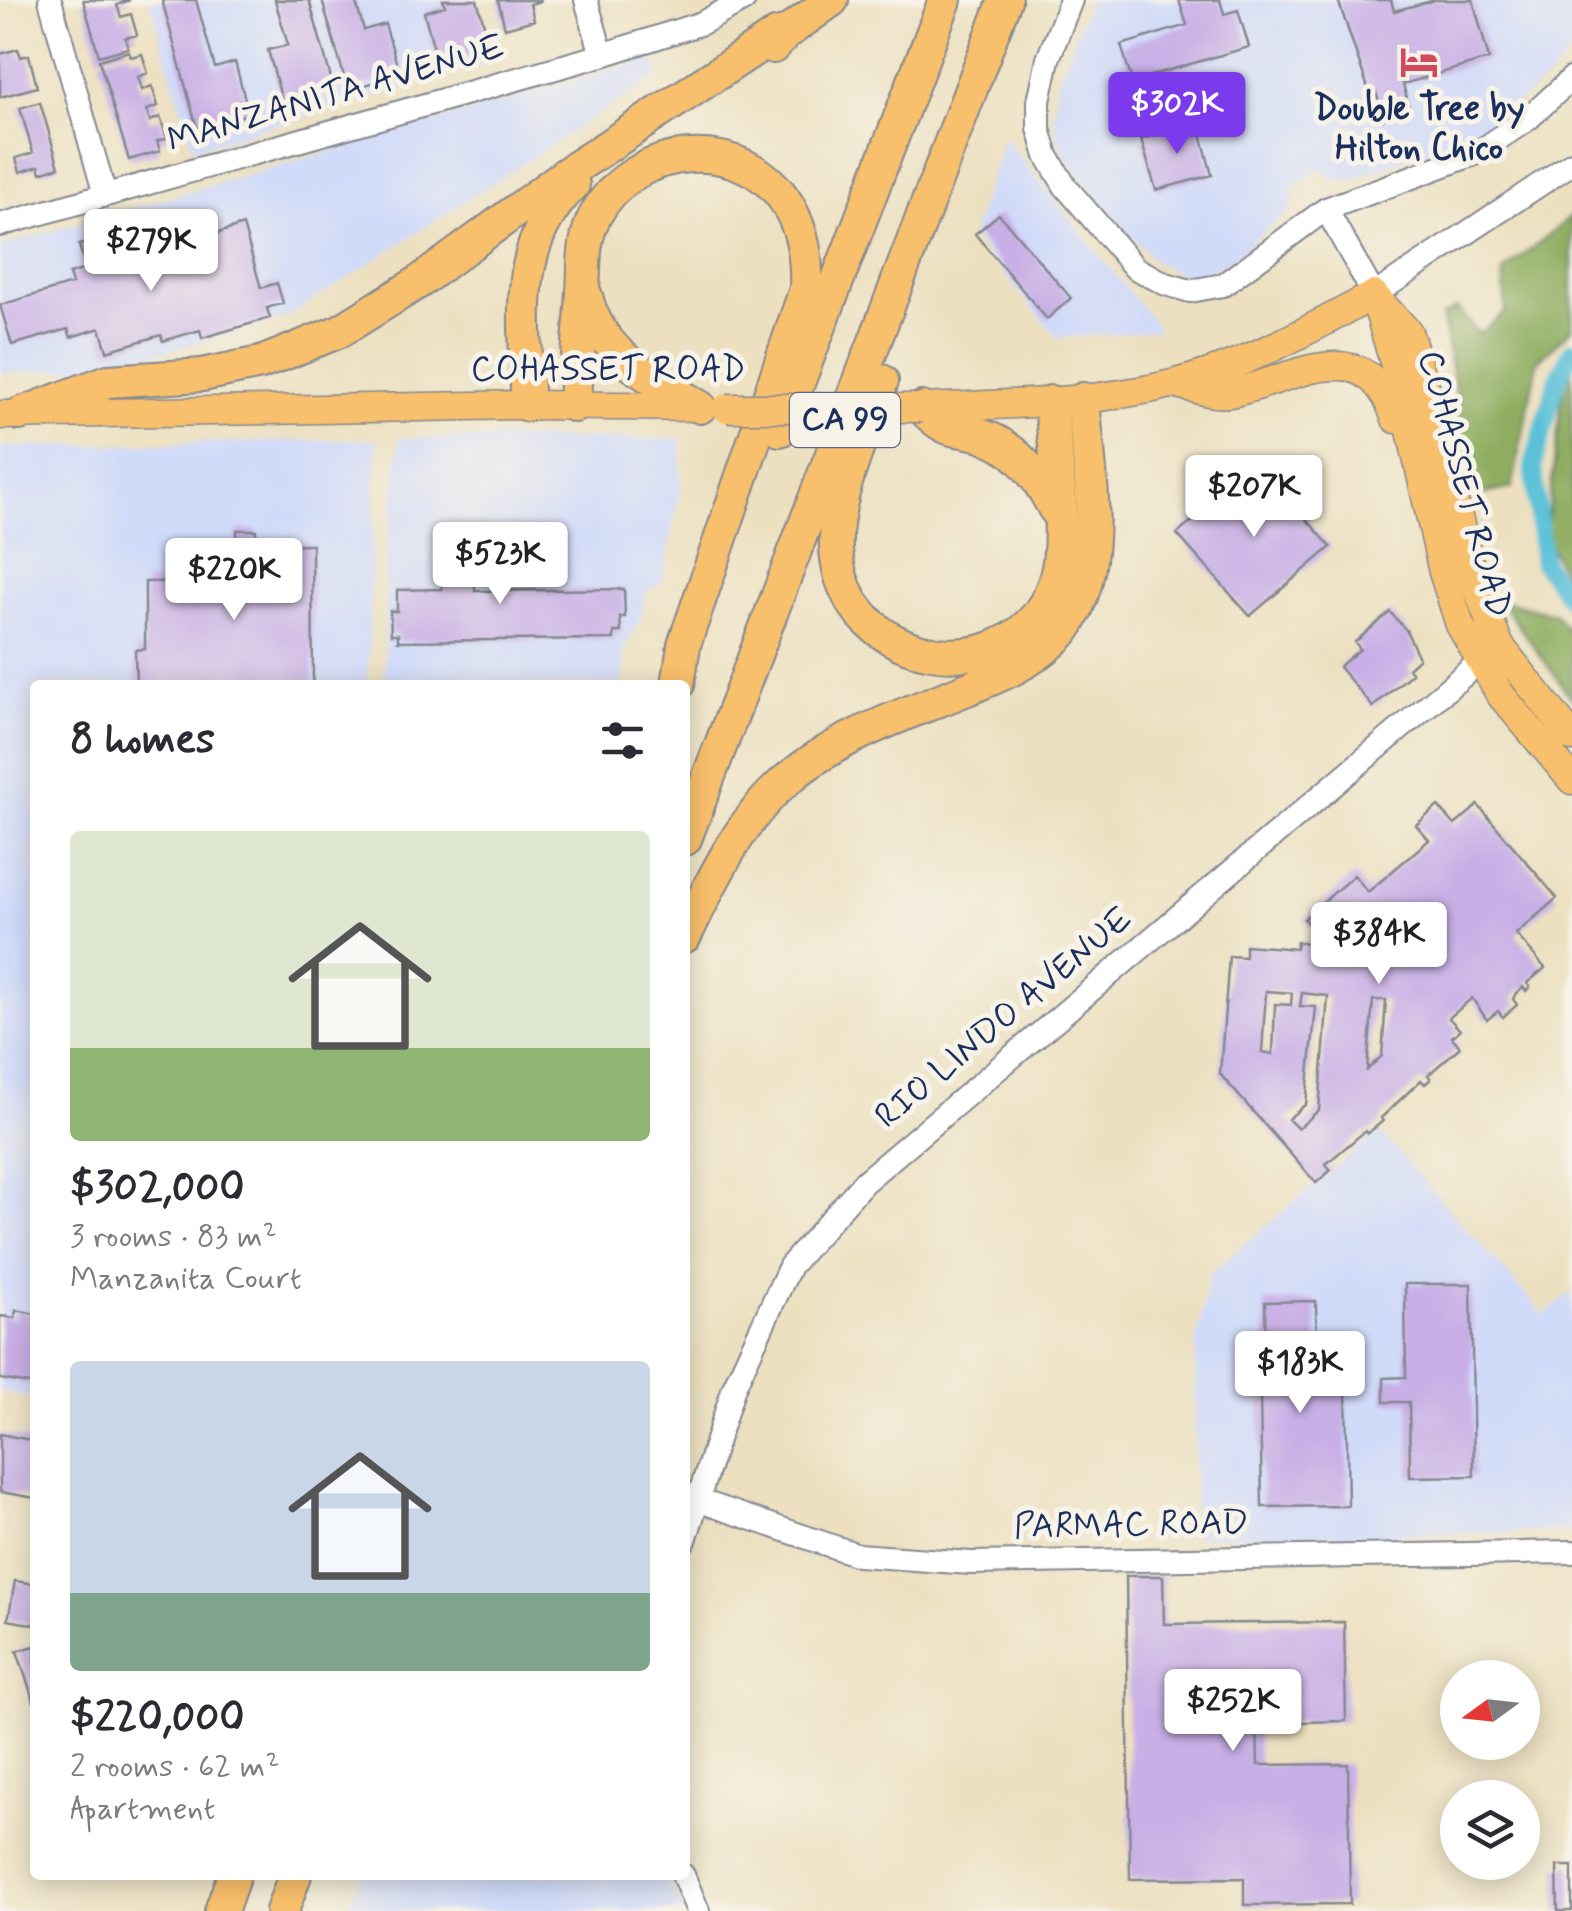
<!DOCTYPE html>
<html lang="en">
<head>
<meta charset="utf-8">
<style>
	body { margin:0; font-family:Mynerve,sans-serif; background:#f7f7f7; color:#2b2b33; height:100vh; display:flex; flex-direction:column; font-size:38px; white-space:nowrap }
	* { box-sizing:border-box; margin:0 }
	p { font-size:32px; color:#7c7c81 }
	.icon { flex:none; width:55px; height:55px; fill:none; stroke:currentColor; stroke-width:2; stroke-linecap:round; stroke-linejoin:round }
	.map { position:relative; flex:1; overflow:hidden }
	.sheet { position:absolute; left:30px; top:680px; width:660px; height:1200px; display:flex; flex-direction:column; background:#fff; border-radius:10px; box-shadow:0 5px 25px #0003 }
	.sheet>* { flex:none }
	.needle { width:65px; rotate:255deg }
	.controls { position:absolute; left:1440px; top:1660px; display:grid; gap:20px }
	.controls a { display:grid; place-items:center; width:100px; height:100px; border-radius:50%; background:#fff; box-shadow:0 5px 25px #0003; font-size:50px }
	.price { position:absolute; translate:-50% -85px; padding:0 22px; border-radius:10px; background:#fff; color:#222; font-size:32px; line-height:65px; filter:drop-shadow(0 2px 5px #0008) }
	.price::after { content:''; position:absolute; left:50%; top:60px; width:30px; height:22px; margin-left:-15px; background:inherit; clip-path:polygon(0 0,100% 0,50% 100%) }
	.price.current { background:#7c3aed; color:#fff }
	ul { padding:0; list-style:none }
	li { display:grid; align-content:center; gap:20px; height:530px; padding:0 40px }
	li span { display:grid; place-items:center; height:310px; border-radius:10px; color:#555 }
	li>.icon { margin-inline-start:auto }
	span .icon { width:180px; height:180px; fill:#fffc; stroke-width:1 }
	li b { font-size:42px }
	h2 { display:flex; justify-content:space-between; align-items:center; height:120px; padding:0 40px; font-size:42px }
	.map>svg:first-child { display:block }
</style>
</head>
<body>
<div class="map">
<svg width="1572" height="1911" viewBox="0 0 1572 1911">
	<rect width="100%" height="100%" fill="#f7f3e8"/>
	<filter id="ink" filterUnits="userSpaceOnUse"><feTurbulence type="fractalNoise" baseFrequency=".01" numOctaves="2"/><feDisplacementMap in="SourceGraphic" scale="20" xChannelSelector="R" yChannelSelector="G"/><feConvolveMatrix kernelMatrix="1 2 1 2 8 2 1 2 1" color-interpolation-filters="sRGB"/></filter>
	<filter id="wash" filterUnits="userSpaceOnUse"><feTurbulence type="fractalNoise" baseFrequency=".0048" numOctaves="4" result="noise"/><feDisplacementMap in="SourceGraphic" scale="40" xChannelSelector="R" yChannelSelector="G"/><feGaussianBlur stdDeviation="2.25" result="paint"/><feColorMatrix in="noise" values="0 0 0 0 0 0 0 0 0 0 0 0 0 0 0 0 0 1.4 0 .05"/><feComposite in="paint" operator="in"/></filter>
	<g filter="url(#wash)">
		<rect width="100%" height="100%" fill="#ece0c0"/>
		<!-- built -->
		<path fill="#d0daf9" d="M150,0H478L495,61L193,149Z
			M1089,0H1572V51L1545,82L1471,136L1348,180H1334L1321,169L1290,188L1294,200L1291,210L1224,265L1196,274H1180L1154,261L1073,170L1059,142L1053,115L1057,84Z
			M652,59L660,74L286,318L109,367L0,374V246Z
			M1004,137L1160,330L1058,338L971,235Z
			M400,438L681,439L680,492L661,583L646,591L640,621L623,649L624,675L620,685H384L386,563Z
			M377,439L367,685H35V1398L0,1391V447Z
			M1379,1131L1544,1315L1572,1292V1532L1194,1537L1196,1341L1210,1273Z
			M361,1875H665L684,1911H348Z"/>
		<!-- forest -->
		<path fill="#8fad60" stroke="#556e5f" stroke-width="2.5" d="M1572,216V328L1537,362L1512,488L1474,496L1442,317L1457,308L1479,334L1506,312L1503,272Z
			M1572,369V588L1545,538L1565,376Z
			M1500,600L1555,614L1572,636V699Z"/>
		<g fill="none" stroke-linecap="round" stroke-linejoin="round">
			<!-- canal -->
			<path stroke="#5bc1d8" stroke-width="18" d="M1572,350L1557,381L1533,465L1543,563L1572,601"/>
		</g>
		<g id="blocks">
			<!-- building -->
			<path fill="#c8afe6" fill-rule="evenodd" d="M83,0H130L117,5L121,17L131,14L137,35L125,38L128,48L99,56Z
				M162,0H196L215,68L235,62L249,114L197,128Z
				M275,0H309L334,89L283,104L268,50L288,45Z
				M322,0H355L364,30L385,24L400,75L348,90Z
				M443,0H477L491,49L438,64L424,12L445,6Z
				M498,0H540V1L530,4L534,20L505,28Z
				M1179,0H1220L1224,14L1238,10L1249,47L1132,81L1121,45L1187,25Z
				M1338,0H1391L1394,11L1435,0H1473L1489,59L1403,84L1410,111L1384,119L1376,92L1370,94Z
				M18,49L21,57L29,55L37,87L0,97V54Z
				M129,51L131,57L142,54L148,73L138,77L142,90L152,86L158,106L147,110L150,121L160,117L167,138L157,141L160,151L129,160L99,60Z
				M40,102L59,167L41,173L39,166L20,172L16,158L33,153L20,108Z
				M1198,123L1212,175L1156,190L1141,139Z
				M999,214L1071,298L1047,319L975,234Z
				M243,225L261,288L277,283L283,303L267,308L270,318L202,338L200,330L163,341L161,335L107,351L100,328L71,337L68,329L12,345L0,305L72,284L69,274L86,269L79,245L112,235L121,265Z
				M1258,465L1331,547L1250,616L1177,534Z
				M237,530H256V545L312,544L313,685H136L135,650L145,649V582L238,581Z
				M474,533L475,591L624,589L625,617H620L621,632H614V639L398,641V634H391L390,611H397V590L442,589L441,534Z
				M1390,612L1406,630L1419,658L1408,668L1412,673L1373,707L1339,667L1360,649L1355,642Z
				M1478,805L1557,898L1516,934L1545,968L1527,983L1530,987L1526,991L1523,987L1516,993L1513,999L1517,1005L1503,1017L1498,1011L1487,1020L1472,998L1449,1018L1460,1030L1452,1037L1460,1047L1428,1075L1431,1079L1425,1084L1421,1080L1381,1118L1383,1121L1367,1134L1365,1131L1326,1164L1331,1170L1316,1183L1220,1074L1229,956L1245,957V945L1296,949L1297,942L1325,944L1304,919L1354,875L1368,892L1429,840L1416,825L1438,806L1455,825ZM1266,991L1292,993L1291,1005L1275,1004L1273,1054L1262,1052ZM1302,993L1328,996L1319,1110L1298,1129L1288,1119L1306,1104L1316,1007L1300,1006ZM1373,1000H1386L1382,1056L1367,1070Z
				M1405,1284H1471L1474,1476L1410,1477L1409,1402H1384V1378L1406,1377Z
				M1316,1301L1317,1388H1346L1348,1506L1262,1507L1260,1392H1267L1265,1302Z
				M16,1310L35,1314V1385L0,1379V1316L15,1318Z
				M0,1434L35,1441V1498L0,1492Z
				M1126,1576H1163L1164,1624L1344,1622L1346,1721L1257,1723L1258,1765L1348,1764L1350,1904L1244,1905V1878L1130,1879Z
				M15,1581L35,1584V1625L8,1620Z
				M35,1646V1702H34L17,1651Z
				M1557,1866H1572V1911H1558Z"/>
		</g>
	</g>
	<g filter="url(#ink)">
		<use href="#blocks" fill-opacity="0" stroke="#84888f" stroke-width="2.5"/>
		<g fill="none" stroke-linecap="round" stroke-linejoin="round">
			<!-- minor casing -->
			<g stroke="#84888f" stroke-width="26">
				<path id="minor" d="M50,0L105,195
					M586,0L602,55
					M1071,0L1048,59L1039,101V129L1047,156L1065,186L1135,268L1166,284L1190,291L1223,285L1326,209L1477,153L1528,119L1572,78
					M1326,209L1374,295L1572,163
					M0,225L602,55L702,23L744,0
					M700,1501L858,1555L971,1563L1572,1552
					M685,1540L734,1387L790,1266L864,1182L1491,652
					M683,1875L698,1911"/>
			</g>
			<!-- major casing -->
			<g stroke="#84888f" stroke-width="31">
				<path id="major" d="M1374,295L1400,382L1443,572L1460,625L1500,694L1572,780
					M1378,300L1408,332L1430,402L1471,570L1499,645L1572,737
					M1176,384C1192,387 1214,396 1230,393C1293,381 1364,326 1396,419
					M922,408C1005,404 1090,404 1172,384C1244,366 1309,330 1374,295
					M0,415L527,405L703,407"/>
			</g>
			<!-- highway casing -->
			<g stroke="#84888f" stroke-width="36">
				<path id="highway" d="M773,47L786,33L832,0
					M586,296C600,356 651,377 700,407
					M882,381C866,430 833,497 836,549C844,673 1023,695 1056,577C1068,535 1054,449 1051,402
					M527,405C528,324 508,248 573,185
					M575,406C576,367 581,329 583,291C585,264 582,241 595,216C633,143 746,132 789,207C804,234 807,259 806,289L684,645L678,685
					M922,408C953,440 957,424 991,439C1021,452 1040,480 1054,508
					M20,414L108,381L202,375L261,363L340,331L419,282L567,173L776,35L786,33
					M780,430L945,0
					M685,839L1005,0
					M685,936C712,881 740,818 789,778C840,735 907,714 967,689C999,676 1034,662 1059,636C1068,627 1077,609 1081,597C1103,535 1088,463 1083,399
					M221,1911L234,1875
					M282,1911L295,1875"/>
			</g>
			<!-- minor -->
			<use href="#minor" stroke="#fff" stroke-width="22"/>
			<!-- major -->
			<use href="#major" stroke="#f8bf6c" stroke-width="28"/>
			<!-- highway -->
			<use href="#highway" stroke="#f8bf6c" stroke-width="32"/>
			<!-- major-bridge casing -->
			<g stroke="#84888f" stroke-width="31" stroke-linecap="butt">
				<path id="major-bridge" d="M727,408H922"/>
			</g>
			<!-- major-bridge -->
			<use href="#major-bridge" stroke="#f8bf6c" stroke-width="28"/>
		</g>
	</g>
	<!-- icons -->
	<defs>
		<g id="hotel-bare" transform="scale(3)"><path d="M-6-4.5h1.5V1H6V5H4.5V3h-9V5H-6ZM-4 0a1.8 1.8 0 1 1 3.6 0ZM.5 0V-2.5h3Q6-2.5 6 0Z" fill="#d1495b" stroke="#f7f3e8" stroke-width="2.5" paint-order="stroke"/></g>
	</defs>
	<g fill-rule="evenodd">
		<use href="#hotel-bare" x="1419" y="62"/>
	</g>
	<g text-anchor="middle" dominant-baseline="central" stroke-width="10" stroke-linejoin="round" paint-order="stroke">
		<!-- shield labels -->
		<rect fill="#f7f3e8" stroke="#5d6a87" stroke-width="2.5" x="790" y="393" width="110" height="54" rx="8"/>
		<g font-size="32" font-weight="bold" fill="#1b2f5e">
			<text x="845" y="420">CA 99</text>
		</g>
		<!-- street labels -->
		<g font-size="35" fill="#1b2f5e" stroke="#f7f3e8">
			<text transform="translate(336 94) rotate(-16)">MANZANITA AVENUE</text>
			<text x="608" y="370">COHASSET ROAD</text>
			<text transform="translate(1464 484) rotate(75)">COHASSET ROAD</text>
			<text transform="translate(1004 1018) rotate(-40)">RIO LINDO AVENUE</text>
			<text transform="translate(1131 1525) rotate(-1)">PARMAC ROAD</text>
		</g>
		<!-- poi labels -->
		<g font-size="35" font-weight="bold" fill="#1b2f5e" stroke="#f7f3e8">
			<text x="1419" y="109">Double Tree by<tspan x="1419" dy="40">Hilton Chico</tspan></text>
		</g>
	</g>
</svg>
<div class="controls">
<a><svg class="needle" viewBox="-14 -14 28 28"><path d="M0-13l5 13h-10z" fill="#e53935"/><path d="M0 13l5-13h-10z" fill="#7c7c81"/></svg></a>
<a><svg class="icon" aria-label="layers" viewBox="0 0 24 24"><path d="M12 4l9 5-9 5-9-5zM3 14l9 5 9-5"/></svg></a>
</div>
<b class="price current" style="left:1177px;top:157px">$302K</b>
<b class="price" style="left:151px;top:294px">$279K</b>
<b class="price" style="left:1254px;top:540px">$207K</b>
<b class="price" style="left:500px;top:607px">$523K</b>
<b class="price" style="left:234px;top:623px">$220K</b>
<b class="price" style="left:1379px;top:987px">$384K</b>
<b class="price" style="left:1300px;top:1416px">$183K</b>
<b class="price" style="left:1233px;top:1754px">$252K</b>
<section class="sheet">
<h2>8 homes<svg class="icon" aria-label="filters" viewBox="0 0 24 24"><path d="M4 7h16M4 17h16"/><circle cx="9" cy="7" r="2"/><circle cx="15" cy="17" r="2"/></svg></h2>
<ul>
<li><span style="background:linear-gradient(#dfe7d0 70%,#8fb573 0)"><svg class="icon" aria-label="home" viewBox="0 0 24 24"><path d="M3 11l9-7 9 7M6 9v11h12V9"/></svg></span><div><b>$302,000</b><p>3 rooms · 83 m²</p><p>Manzanita Court</p></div></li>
<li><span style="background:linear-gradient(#c9d6e8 75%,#7fa58c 0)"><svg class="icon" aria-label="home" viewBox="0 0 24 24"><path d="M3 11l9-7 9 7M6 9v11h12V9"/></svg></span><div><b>$220,000</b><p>2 rooms · 62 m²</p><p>Apartment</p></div></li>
</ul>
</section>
</div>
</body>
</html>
